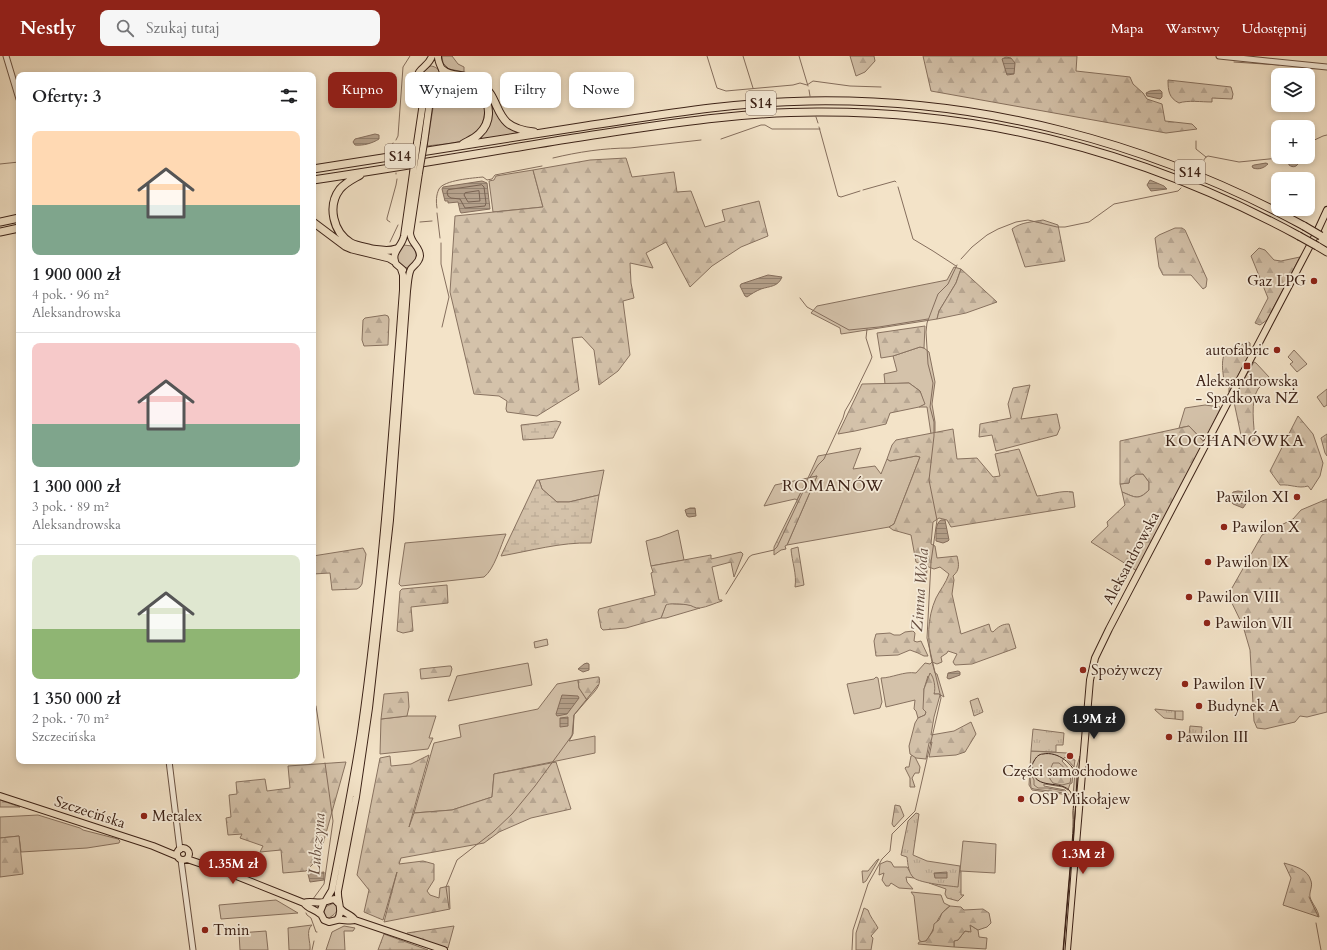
<!DOCTYPE html>
<html lang="pl">
<head>
<meta charset="utf-8">
<style>
	body { margin:0; font-family:Cardo,serif; background:#f6f6f6; color:#202124; height:100vh; display:flex; flex-direction:column; font-size:15px; white-space:nowrap }
	* { box-sizing:border-box; margin:0 }
	p { font-size:13px; color:#757577 }
	.icon { flex:none; width:22px; height:22px; fill:none; stroke:currentColor; stroke-width:2; stroke-linecap:round; stroke-linejoin:round }
	.map { position:relative; flex:1; overflow:hidden }
	.drawer { position:absolute; left:16px; top:16px; width:300px; height:692px; display:flex; flex-direction:column; background:#fff; border-radius:8px; box-shadow:0 2px 6px #0003 }
	.drawer>* { flex:none }
	.top-card { position:absolute; left:328px; top:16px; width:380px; height:36px; display:flex; gap:8px }
	.fabs { position:absolute; left:1271px; top:12px; display:grid; gap:8px }
	.fabs a { display:grid; place-items:center; width:44px; height:44px; border-radius:8px; background:#fff; box-shadow:0 2px 6px #0003; font-size:20px }
	.price { position:absolute; translate:-50% -34px; padding:0 9px; border-radius:14px; background:#8f2418; color:#fff; font-size:13px; line-height:26px; filter:drop-shadow(0 1px 2px #0008) }
	.price::after { content:''; position:absolute; left:50%; top:24px; width:12px; height:9px; margin-left:-6px; background:inherit; clip-path:polygon(0 0,100% 0,50% 100%) }
	.price.active { background:#222; color:#fff }
	ul { padding:0; list-style:none }
	li { display:grid; align-content:center; gap:8px; height:212px; padding:0 16px }
	li+li { border-top:1px solid #e0e0e0 }
	li span { display:grid; place-items:center; height:124px; border-radius:8px; color:#555 }
	li>.icon { margin-inline-start:auto }
	span .icon { width:72px; height:72px; fill:#fffc; stroke-width:1 }
	li b { font-size:17px }
	h2 { display:flex; justify-content:space-between; align-items:center; height:48px; padding:0 16px; font-size:17px }
	.tag { padding:0 14px; border-radius:8px; background:#fff; box-shadow:0 2px 6px #0003; font-size:14px; line-height:36px }
	.tag.active { background:#8f2418; color:#fff }
	header { display:flex; align-items:center; gap:24px; box-sizing:border-box; height:56px; padding:0 20px; background:#8f2418; color:#fff }
	header strong { font-size:19px }
	nav { display:flex; gap:22px; margin-inline-start:auto; font-size:14px }
	.search { width:280px; height:36px; background:#f6f6f6; display:flex; align-items:center; gap:10px; box-sizing:border-box; padding:0 14px; border-radius:8px; color:#757577; font-size:15px }
	.map>svg:first-child { display:block }
</style>
</head>
<body>
<header>
<strong>Nestly</strong>
<div class="search"><svg class="icon" aria-label="search" viewBox="0 0 24 24"><circle cx="10" cy="10" r="6"/><path d="M15 15l6 6"/></svg>Szukaj tutaj</div>
<nav><a>Mapa</a><a>Warstwy</a><a>Udostępnij</a></nav>
</header>
<div class="map">
<svg width="1327" height="894" viewBox="0 0 1327 894">
	<defs>
		<pattern id="forest-firs" width="22" height="20" patternUnits="userSpaceOnUse"><rect width="22" height="20" fill="#d4c2aa"/><path d="M5 1l3.5 6h-7zM16 11l3.5 6h-7z" fill="#b7a692"/></pattern>
		<pattern id="wetland-marsh" width="20" height="14" patternUnits="userSpaceOnUse"><rect width="20" height="14" fill="#d4c2aa"/><path d="M1 5h8M5 5V1M11 12h8M15 12V8" fill="none" stroke="#b7a692"/></pattern>
		<pattern id="park-tufts" width="24" height="20" patternUnits="userSpaceOnUse"><rect width="24" height="20" fill="#d4c2aa"/><path d="M3 7l-1-3M5 7V3M7 7l1-3M15 17l-1-3M17 17v-4M19 17l1-3" fill="none" stroke="#b7a692"/></pattern>
		<pattern id="water-rules" width="6" height="5" patternUnits="userSpaceOnUse"><rect width="6" height="5" fill="#b5a18c"/><path d="M0 2.5h6" fill="none" stroke="#948371"/></pattern>
	</defs>
	<rect width="100%" height="100%" fill="#f3e3c8"/>
	<filter id="stains"><feTurbulence type="fractalNoise" baseFrequency=".005" numOctaves="4"/><feColorMatrix values="0 0 0 0 .2 0 0 0 0 .09 0 0 0 0 .02 0 0 0 .5 -.17"/></filter>
	<radialGradient id="worn" r=".72"><stop offset=".6" stop-color="#630" stop-opacity="0"/><stop offset="1" stop-color="#630" stop-opacity=".3"/></radialGradient>
	<!-- grass -->
	<path fill="#d4c2aa" stroke="#887260" d="M442,0H452L458,8L464,11V16L449,13L443,7Z
		M430,10C438,10 445,19 439,27C437,29 433,31 431,33L424,31L420,23L422,16Z
		M449,27C457,27 467,27 473,32C489,45 488,68 472,80C461,88 441,88 427,90L435,39Z
		M491,49H492C498,62 505,73 520,77L476,84C487,71 492,67 491,49Z
		M533,114L543,151L493,156L489,125L494,124L496,120Z
		M404,189L412,190C420,199 415,204 409,212L402,211L396,203L399,194Z
		M954,211L961,213L956,227L939,255L937,263L841,278L840,272L811,257L817,250L947,224Z
		M920,291L924,292L929,296L935,326L932,348L935,366V377L931,378L927,351H919L924,348L920,335L909,327L885,328L884,318L897,315L893,300Z
		M1294,294L1307,308L1297,316L1290,308L1293,306L1288,301Z
		M1327,333V349L1324,351L1317,341Z
		M1205,349L1220,351V353L1204,386L1189,370L1179,372L1185,352Z
		M861,392L853,413L875,410L881,418L887,403L890,405L916,400L920,401L894,468L889,471L787,489L817,420L808,422L797,444L795,443L764,450L775,429L808,422L818,400Z
		M604,414L599,439L569,446H557L542,433L539,424Z
		M1136,418H1143L1149,426V434C1138,445 1135,441 1122,436L1120,428L1129,427L1130,422Z
		M678,474L684,504L651,510L646,485L660,481Z
		M506,478C501,489 494,514 484,521L401,530L399,528L405,487Z
		M669,547C676,549 684,547 690,549C694,550 695,552 700,552L666,562H661L666,548Z
		M547,583L548,589L535,592L534,586Z
		M932,606L935,617L937,618L944,641L939,638H934L928,620L924,633V643L926,656L925,659L918,662L916,655L914,653L915,644L886,651L881,622C892,622 904,615 916,617L925,607L930,608Z
		M528,607L532,629L448,645L457,620Z
		M876,621L878,622L882,646L880,652L854,658L847,628L874,623Z
		M578,624L579,632L587,644L574,659L572,680L569,685L595,680V697L494,718L492,741L452,754L414,757L434,687L461,681L459,669L538,653L557,628Z
		M1175,655H1183V664L1175,663Z
		M407,660H436L429,682H433L428,693L380,698L381,663Z
		M1031,695L1067,697V703L1075,704L1074,711L1065,701L1062,705L1073,717L1072,727L1070,728L1068,734L1063,731L1044,728V730L1065,734L1069,739L1032,734L1029,729Z
		M914,699L920,711L919,717H915L912,722L915,731H910V722L905,712L906,711H909L911,700Z
		M1080,700L1077,739H1073L1075,716Z
		M38,759L80,772L83,774L118,783L120,785L119,787L87,792L21,796L19,780L0,782V761Z
		M963,785L996,788L995,817L960,815Z
		M879,803L866,825L863,827L862,815H868L877,804Z
		M887,805L891,806L894,811H907L914,822L906,821L907,826L913,833L899,832L891,827L889,830H886L882,824L884,817L879,819L880,808Z
		M911,836L941,839L944,847L950,850C937,858 935,874 926,885L922,886L919,884L914,840Z
		M276,844L298,857L221,863L219,849Z
		M334,847C341,855 334,859 327,863L324,859V853L327,850Z
		M312,869C305,875 311,886 310,894H289L288,872Z
		M970,869L978,874L979,881L987,882L986,893L954,891V885L958,884L965,875L969,876Z
		M344,870L355,872L353,875H344L345,894H326L332,876Z
		M266,875L268,894H240L239,877Z"/>
	<!-- forest -->
	<path fill="url(#forest-firs)" stroke="#887260" d="M850,0H874L875,5L865,16L856,20Z
		M923,0H1077L1076,15L1130,21L1133,28L1143,37L1147,43L1162,48L1165,65L1192,68L1197,73L1166,77L931,35Z
		M1168,24L1231,31L1233,38L1232,43L1212,42V46C1202,46 1187,44 1179,47C1169,42 1168,35 1168,24Z
		M626,102L632,121L674,116L677,136L691,135L705,171L725,165L722,154L759,145L768,180L741,191L712,210L690,231L666,186L646,197L653,212L630,207L631,227L634,242L623,245L630,299L618,315L599,329L594,294L582,281L572,282L579,334L537,360L507,356L506,353L507,345L499,340L474,338L450,236L455,160L543,151L533,114L590,104Z
		M1043,164L1058,169L1065,205L1025,211L1012,173C1021,166 1033,166 1043,164Z
		M1175,172H1182L1185,174L1207,223L1206,231L1203,233L1191,219H1163L1159,211L1155,182L1159,179Z
		M1259,192L1265,194L1274,204L1281,205L1300,201L1267,264L1260,269L1255,267L1268,242L1251,200Z
		M961,213L997,246L966,257L937,263L939,255L956,227Z
		M385,259L388,260L389,263L388,289L364,290L362,284L363,264L365,262Z
		M925,270L924,292L920,291L893,300L881,302L877,277Z
		M1248,286L1250,287V297L1229,336V332L1232,325L1229,323L1224,325C1223,316 1219,297 1230,293C1236,290 1242,289 1248,286Z
		M1254,306L1256,307L1269,321C1266,326 1261,329 1258,333C1250,345 1254,370 1255,384L1243,389L1234,346V340Z
		M909,327L920,335L925,348L919,351L890,357L886,368L855,375L838,378L862,328Z
		M1030,329L1021,363L1057,358L1060,372L1057,379L996,395L992,379L979,381L980,368L1011,362L1008,348L1013,332Z
		M1298,360L1313,378L1323,407L1320,420L1311,434L1308,430C1298,433 1291,428 1280,429L1270,415Z
		M1189,370L1204,386L1137,515L1091,486L1108,470L1107,466L1125,449L1122,436C1135,441 1138,445 1149,434V426L1143,418H1136L1130,422L1129,427L1120,428V385Z
		M953,373L957,403L977,402L993,421L1000,420L995,398L1019,393L1037,440C1049,439 1061,434 1073,436L1075,451L951,471L947,464L939,462L933,466L931,488L935,490L937,502L957,500C959,508 960,514 953,520L954,524L952,538L961,578L989,568L991,575L993,576C998,571 1002,568 1009,568L1016,592L972,608L955,609L953,606L957,598L948,595L947,597L941,601L942,606L937,608L932,606C927,585 927,562 936,542C940,534 946,527 949,518L940,511L934,513L916,506L911,479L893,474L889,471L894,468L920,401L916,400L890,405L887,403L892,389L896,384Z
		M1327,378V400L1325,397L1321,382Z
		M817,420L787,489L785,490L786,493L781,494L774,499V491L808,422Z
		M1327,443V656L1307,661L1300,660L1295,666L1265,673L1257,672L1254,665L1250,594L1243,570L1228,539L1262,479L1293,463L1301,454Z
		M798,491L804,529L795,531C797,518 792,506 791,493Z
		M363,492L366,498L362,528L360,531L357,533L332,534L330,517L313,518V500Z
		M741,496L743,498L734,521L731,506L712,511L719,544H722V545C715,547 707,551 700,552C695,553 692,549 688,549C684,548 668,547 666,549L661,562L626,572L603,574L601,572L598,556L599,553L655,539L651,517L653,516L651,510L711,499V503Z
		M447,529L448,547L411,551L413,575L403,577L397,575L400,535L402,533Z
		M913,575L915,577L914,585L917,586L921,585L928,600H924L918,597L910,594L898,599L876,600L874,585L876,578L890,577L894,579H900L905,576Z
		M449,610H451L452,613L450,620L421,623L420,613Z
		M930,617C934,621 936,632 934,638H939L940,639L934,661L931,679L954,675L971,666L976,678L965,696L956,699L929,701L932,686L929,687L926,703L916,702L910,698L909,690L915,667L918,662L925,659L926,656L923,653L924,633Z
		M597,621H599C602,630 593,637 587,644L579,632L578,624Z
		M408,636L409,651L407,660L381,663L384,638Z
		M429,699L409,771L414,757L452,754L492,741L494,718L556,706L571,753L531,762L499,776L484,787L401,802L399,808L423,805L434,808V824L427,835L430,839L439,842L440,832L449,830L450,853L384,866L397,816L383,864L364,856L369,834L357,819L380,702L390,700L391,710L411,708Z
		M346,706L319,802L306,815L283,817L281,794L260,796L263,790L240,782L242,778L228,779L226,762L231,761L229,739L237,738L236,726L265,723L267,735L290,732L288,710Z
		M1053,707H1059C1065,712 1073,719 1070,727L1062,729L1053,727L1050,723L1049,716Z
		M1032,720L1034,724V729L1038,732H1048L1064,735V737L1034,733L1031,732L1030,721Z
		M0,744L20,751H0Z
		M895,749L900,750L904,760L894,771L892,768Z
		M19,780L23,818L0,821V782Z
		M1284,807C1294,810 1308,813 1311,825C1313,830 1309,836 1310,841C1312,848 1318,853 1319,861L1283,849L1291,822Z
		M960,815H961V839H964L958,845L947,842L945,838L946,833L929,827L928,823L956,819Z
		M950,850L961,851L964,854L983,853L989,857L991,867L987,871L978,874L970,869L971,876L965,875L958,884L954,885V891L918,888L919,886L926,885L933,875L934,868L939,864L942,857Z
		M864,852L868,854C870,861 875,866 878,872L871,880L873,882L871,894H856V877Z
		M454,870L448,892H447L407,879V877Z
		M384,878L428,894H378Z"/>
	<!-- wetland -->
	<path fill="url(#wetland-marsh)" stroke="#887260" d="M556,365L561,366L553,382L523,384L521,369Z
		M537,424H539L542,433L557,446H569L599,439L591,487C561,486 530,495 501,500Z"/>
	<!-- park -->
	<path fill="url(#park-tufts)" stroke="#887260" d="M978,642L983,656L974,660L970,645Z
		M1155,653L1175,655V663L1164,662L1155,654Z
		M1190,670L1202,671L1201,679H1189Z
		M1033,673L1064,677L1063,689H1056V696L1031,695Z
		M916,757L919,758L913,799L927,805L960,810L958,831C949,830 920,827 914,822C908,817 908,808 907,801L901,799L908,765Z"/>
	<!-- water -->
	<path fill="url(#water-rules)" stroke="#856e5d" d="M1006,1L1011,2L1015,7L1014,18L1007,19L1002,3Z
		M1160,34L1162,36V41L1160,43L1147,40L1146,37L1150,35Z
		M375,78L379,79V83C373,87 363,90 355,89L353,86L355,83Z
		M1291,101H1298L1299,106C1297,111 1293,112 1289,109L1288,104Z
		M1266,107L1268,108C1264,112 1259,114 1253,112L1252,110L1254,109Z
		M1150,124L1164,130L1167,133L1151,135L1147,129Z
		M482,125L487,127L490,153L461,157L460,155L458,146L448,147V145H445L442,133L443,131Z
		M768,219L782,221C778,231 770,230 761,233C756,235 751,238 747,241L745,240L740,230L741,228Z
		M1238,435L1244,436L1248,445L1243,452L1233,448L1230,444L1233,436Z
		M690,452H695L696,460L689,461L687,460L685,454Z
		M941,464H945L949,484L948,485L943,487L936,485C936,479 935,467 941,464Z
		M920,510H923L927,513L926,525H920Z
		M587,607L589,608V614L583,616L578,613L584,608Z
		M958,615L960,616V619L949,623L947,622L948,617Z
		M562,639L578,640L579,642L567,658L557,660L556,658Z
		M568,661V670L560,671V662Z
		M324,816V824L310,826L308,818Z
		M947,816V822H935L934,817Z"/>
	<g fill="none" stroke-linecap="round" stroke-linejoin="round">
		<!-- shore -->
		<path stroke="#786252" stroke-width="1" d="M482,129L484,131L486,147L485,150L465,152L460,143L451,142L448,140L447,136L448,134Z
			M479,135L480,145L468,146L464,139L465,137Z"/>
		<!-- stream -->
		<path stroke="#856e5d" stroke-width="1" d="M707,0L717,32L726,35L793,29L800,27L807,29L813,25L850,30L881,31
			M743,0L753,32
			M799,0L808,30
			M1234,6L1279,9
			M809,34L810,40
			M816,61L818,67
			M819,71L838,140L841,141L860,135
			M721,83L761,69H765L772,73H820
			M396,84L398,80L403,11L410,0
			M1196,85V93L1206,101
			M1308,87L1323,80L1327,79
			M392,94V89L393,87
			M553,102C578,96 604,92 630,92L701,84
			M0,108L19,106
			M1197,113L1206,101L1208,100L1239,106L1279,102L1282,101
			M396,117V118
			M898,131L913,183L933,195L956,210
			M863,134L895,125L896,126
			M437,152C436,146 436,139 439,133C444,124 473,122 483,121L487,124L492,123L495,119L542,110
			M437,157L440,182
			M390,166L387,164V162L396,129L397,123
			M420,166L432,165
			M390,186L398,169
			M441,187V208L449,241L442,271
			M961,203L972,191L987,179L998,173L1016,166L1028,164L1057,171H1065L1089,166L1114,148L1178,135L1181,132
			M800,242L807,251L849,274L879,271L928,263
			M726,538L749,501L752,499L774,494L777,491L809,423L818,409L824,403L843,362L845,355L852,343L870,306L872,301L866,282L867,273
			M313,631L315,644
			M316,650L324,702
			M1309,841L1318,860
			M313,843L324,828L333,765L325,707
			M449,852L446,831L457,804L493,776L512,758L535,730L573,678L574,659L598,629
			M306,857L307,859L311,862L316,876H317
			M1316,867L1321,894
			M312,894L314,885
			M852,894L853,874L868,828L882,803L890,795L892,778L915,755L941,642L927,582L931,506L937,464L929,424L934,380V366L930,351L933,327L928,308L926,276L927,267L938,238L948,228L957,209"/>
		<!-- minor casing -->
		<g stroke="#6a5243" stroke-width="7">
			<path id="minor" d="M6,0L19,43
				M1219,0L1327,11
				M169,705L180,794
				M181,804L193,894"/>
		</g>
		<!-- major casing -->
		<g stroke="#3c2217" stroke-width="8">
			<path id="major" d="M417,87L424,40C423,33 417,30 417,23C417,12 428,12 432,0
				M424,87L431,37C434,34 438,32 441,29C450,19 437,10 438,0
				M403,214L396,208C390,196 402,191 404,180L413,117
				M0,740L153,790L177,800
				M177 798a6 6 0 1 1 12 0a6 6 0 1 1-12 0Z
				M187,803L234,819L304,847C308,853 315,853 320,858
				M326,844L332,834C342,782 353,729 361,676C382,529 392,381 403,234V219L401,213
				M304,847C310,844 317,848 324,846
				M339,848L334,843L324,846L320,856L324,864L329,866L337,864C344,855 337,845 338,835L356,741L369,652L390,464L407,235C408,228 408,219 411,213C415,208 419,207 420,200C420,190 411,188 410,177L419,117
				M341,853C345,858 351,858 355,864L444,894
				M337,864C343,863 349,866 355,864
				M1067,894L1090,624L1095,602L1109,573L1315,180L1327,154"/>
		</g>
		<!-- highway casing -->
		<g stroke="#3c2217" stroke-width="9">
			<path id="highway" d="M443,14C451,22 468,17 480,26C505,47 490,71 534,76
				M442,27C473,11 505,54 479,78C474,83 468,85 463,88
				M313,113C404,99 495,84 586,70C660,59 734,46 809,45C982,42 1152,87 1304,170
				M360,119C353,123 346,126 340,133C327,150 333,176 351,187C357,190 365,191 372,193C380,194 388,196 396,193
				M313,124C400,111 487,96 574,82C654,70 735,56 817,56C990,55 1148,98 1299,180
				M0,166L19,162
				M313,166L345,190L352,193L389,202L394,205
				M0,176L19,172
				M1317,190L1327,196"/>
		</g>
		<!-- minor -->
		<use href="#minor" stroke="#f7eddb" stroke-width="5"/>
		<!-- major -->
		<use href="#major" stroke="#f3e3c8" stroke-width="6"/>
		<!-- highway -->
		<use href="#highway" stroke="#f3e3c8" stroke-width="7"/>
		<!-- tram -->
		<path stroke="#3c2217" stroke-width="1" d="M1063,894C1065,867 1068,839 1070,812C1071,794 1074,775 1073,757C1073,751 1075,744 1072,739C1066,722 1038,735 1033,717C1031,713 1032,708 1034,705C1036,701 1039,698 1043,698C1058,695 1074,708 1077,722L1074,777L1065,894"/>
		<!-- major-bridge casing -->
		<g stroke="#3c2217" stroke-width="8" stroke-linecap="butt">
			<path id="major-bridge" d="M413,117L417,87
				M419,117L424,87"/>
		</g>
		<!-- highway-bridge casing -->
		<g stroke="#3c2217" stroke-width="9" stroke-linecap="butt">
			<path id="highway-bridge" d="M1304,170L1321,180
				M1299,180L1317,190"/>
		</g>
		<!-- major-bridge -->
		<use href="#major-bridge" stroke="#f3e3c8" stroke-width="6"/>
		<!-- highway-bridge -->
		<use href="#highway-bridge" stroke="#f3e3c8" stroke-width="7"/>
	</g>
	<!-- markers -->
	<g fill="#8f2418" stroke="#f7eddb" stroke-width="1.5">
		<circle cx="1314" cy="225" r="4"/>
		<circle cx="1277" cy="294" r="4"/>
		<rect x="1243" y="306" width="8" height="8" rx="2"/>
		<circle cx="1297" cy="441" r="4"/>
		<circle cx="1224" cy="471" r="4"/>
		<circle cx="1208" cy="506" r="4"/>
		<circle cx="1189" cy="541" r="4"/>
		<circle cx="1207" cy="567" r="4"/>
		<circle cx="1083" cy="614" r="4"/>
		<circle cx="1185" cy="628" r="4"/>
		<circle cx="1199" cy="650" r="4"/>
		<circle cx="1169" cy="681" r="4"/>
		<circle cx="1070" cy="700" r="4"/>
		<circle cx="1021" cy="743" r="4"/>
		<circle cx="144" cy="760" r="4"/>
		<circle cx="205" cy="874" r="4"/>
	</g>
	<g text-anchor="middle" dominant-baseline="central" stroke-width="3.5" stroke-linejoin="round" paint-order="stroke">
		<!-- shield labels -->
		<g fill="#f7eddb" stroke="#745f52" stroke-width="1">
			<rect x="746" y="35" width="30" height="24" rx="3"/>
			<rect x="385" y="88" width="30" height="24" rx="3"/>
			<rect x="1175" y="104" width="30" height="24" rx="3"/>
		</g>
		<g font-size="14" font-weight="bold" fill="#3c2217">
			<text x="761" y="47">S14</text>
			<text x="400" y="100">S14</text>
			<text x="1190" y="116">S14</text>
		</g>
		<!-- poi labels -->
		<g font-size="15" fill="#3c2217" stroke="#f7eddb" text-anchor="start">
			<text x="1306" y="225" text-anchor="end">Gaz LPG</text>
			<text x="1269" y="294" text-anchor="end">autofabric</text>
			<text x="1247" y="325" text-anchor="middle">Aleksandrowska<tspan x="1247" dy="17">- Spadkowa NŻ</tspan></text>
			<text x="1289" y="441" text-anchor="end">Pawilon XI</text>
			<text x="1232" y="471">Pawilon X</text>
			<text x="1216" y="506">Pawilon IX</text>
			<text x="1197" y="541">Pawilon VIII</text>
			<text x="1215" y="567">Pawilon VII</text>
			<text x="1091" y="614">Spożywczy</text>
			<text x="1193" y="628">Pawilon IV</text>
			<text x="1207" y="650">Budynek A</text>
			<text x="1177" y="681">Pawilon III</text>
			<text x="1070" y="715" text-anchor="middle">Części samochodowe</text>
			<text x="1029" y="743">OSP Mikołajew</text>
			<text x="152" y="760">Metalex</text>
			<text x="213" y="874">Tmin</text>
		</g>
		<!-- street labels -->
		<g font-size="15" fill="#3c2217" stroke="#f7eddb">
			<text transform="translate(1131 502) rotate(-62)">Aleksandrowska</text>
			<text transform="translate(90 756) rotate(18)">Szczecińska</text>
		</g>
		<!-- neighbourhood labels -->
		<g font-size="16" letter-spacing="1" fill="#3c2217" stroke="#f7eddb">
			<text x="1235" y="385">KOCHANÓWKA</text>
			<text x="833" y="430">ROMANÓW</text>
		</g>
		<!-- water labels -->
		<g font-size="16" font-style="italic" fill="#664e40" stroke="#f7eddb">
			<text transform="translate(920 534) rotate(-86)">Zimna Woda</text>
			<text transform="translate(317 788) rotate(-85)">Lubczyna</text>
		</g>
	</g>
	<rect width="100%" height="100%" filter="url(#stains)"/>
	<rect width="100%" height="100%" fill="url(#worn)"/>
</svg>
<div class="fabs">
<a><svg class="icon" aria-label="layers" viewBox="0 0 24 24"><path d="M12 4l9 5-9 5-9-5zM3 14l9 5 9-5"/></svg></a>
<a>+</a>
<a>−</a>
</div>
<b class="price active" style="left:1094px;top:684px">1.9M zł</b>
<b class="price" style="left:1083px;top:819px">1.3M zł</b>
<b class="price" style="left:233px;top:829px">1.35M zł</b>
<div class="top-card">
<a class="tag active">Kupno</a>
<a class="tag">Wynajem</a>
<a class="tag">Filtry</a>
<a class="tag">Nowe</a>
</div>
<section class="drawer">
<h2>Oferty: 3<svg class="icon" aria-label="filters" viewBox="0 0 24 24"><path d="M4 7h16M4 17h16"/><circle cx="9" cy="7" r="2"/><circle cx="15" cy="17" r="2"/></svg></h2>
<ul>
<li><span style="background:linear-gradient(#ffd9b3 60%,#7fa58c 0)"><svg class="icon" aria-label="home" viewBox="0 0 24 24"><path d="M3 11l9-7 9 7M6 9v11h12V9"/></svg></span><div><b>1 900 000 zł</b><p>4 pok. · 96 m²</p><p>Aleksandrowska</p></div></li>
<li><span style="background:linear-gradient(#f6c9c9 65%,#7fa58c 0)"><svg class="icon" aria-label="home" viewBox="0 0 24 24"><path d="M3 11l9-7 9 7M6 9v11h12V9"/></svg></span><div><b>1 300 000 zł</b><p>3 pok. · 89 m²</p><p>Aleksandrowska</p></div></li>
<li><span style="background:linear-gradient(#dfe7d0 60%,#8fb573 0)"><svg class="icon" aria-label="home" viewBox="0 0 24 24"><path d="M3 11l9-7 9 7M6 9v11h12V9"/></svg></span><div><b>1 350 000 zł</b><p>2 pok. · 70 m²</p><p>Szczecińska</p></div></li>
</ul>
</section>
</div>
</body>
</html>
